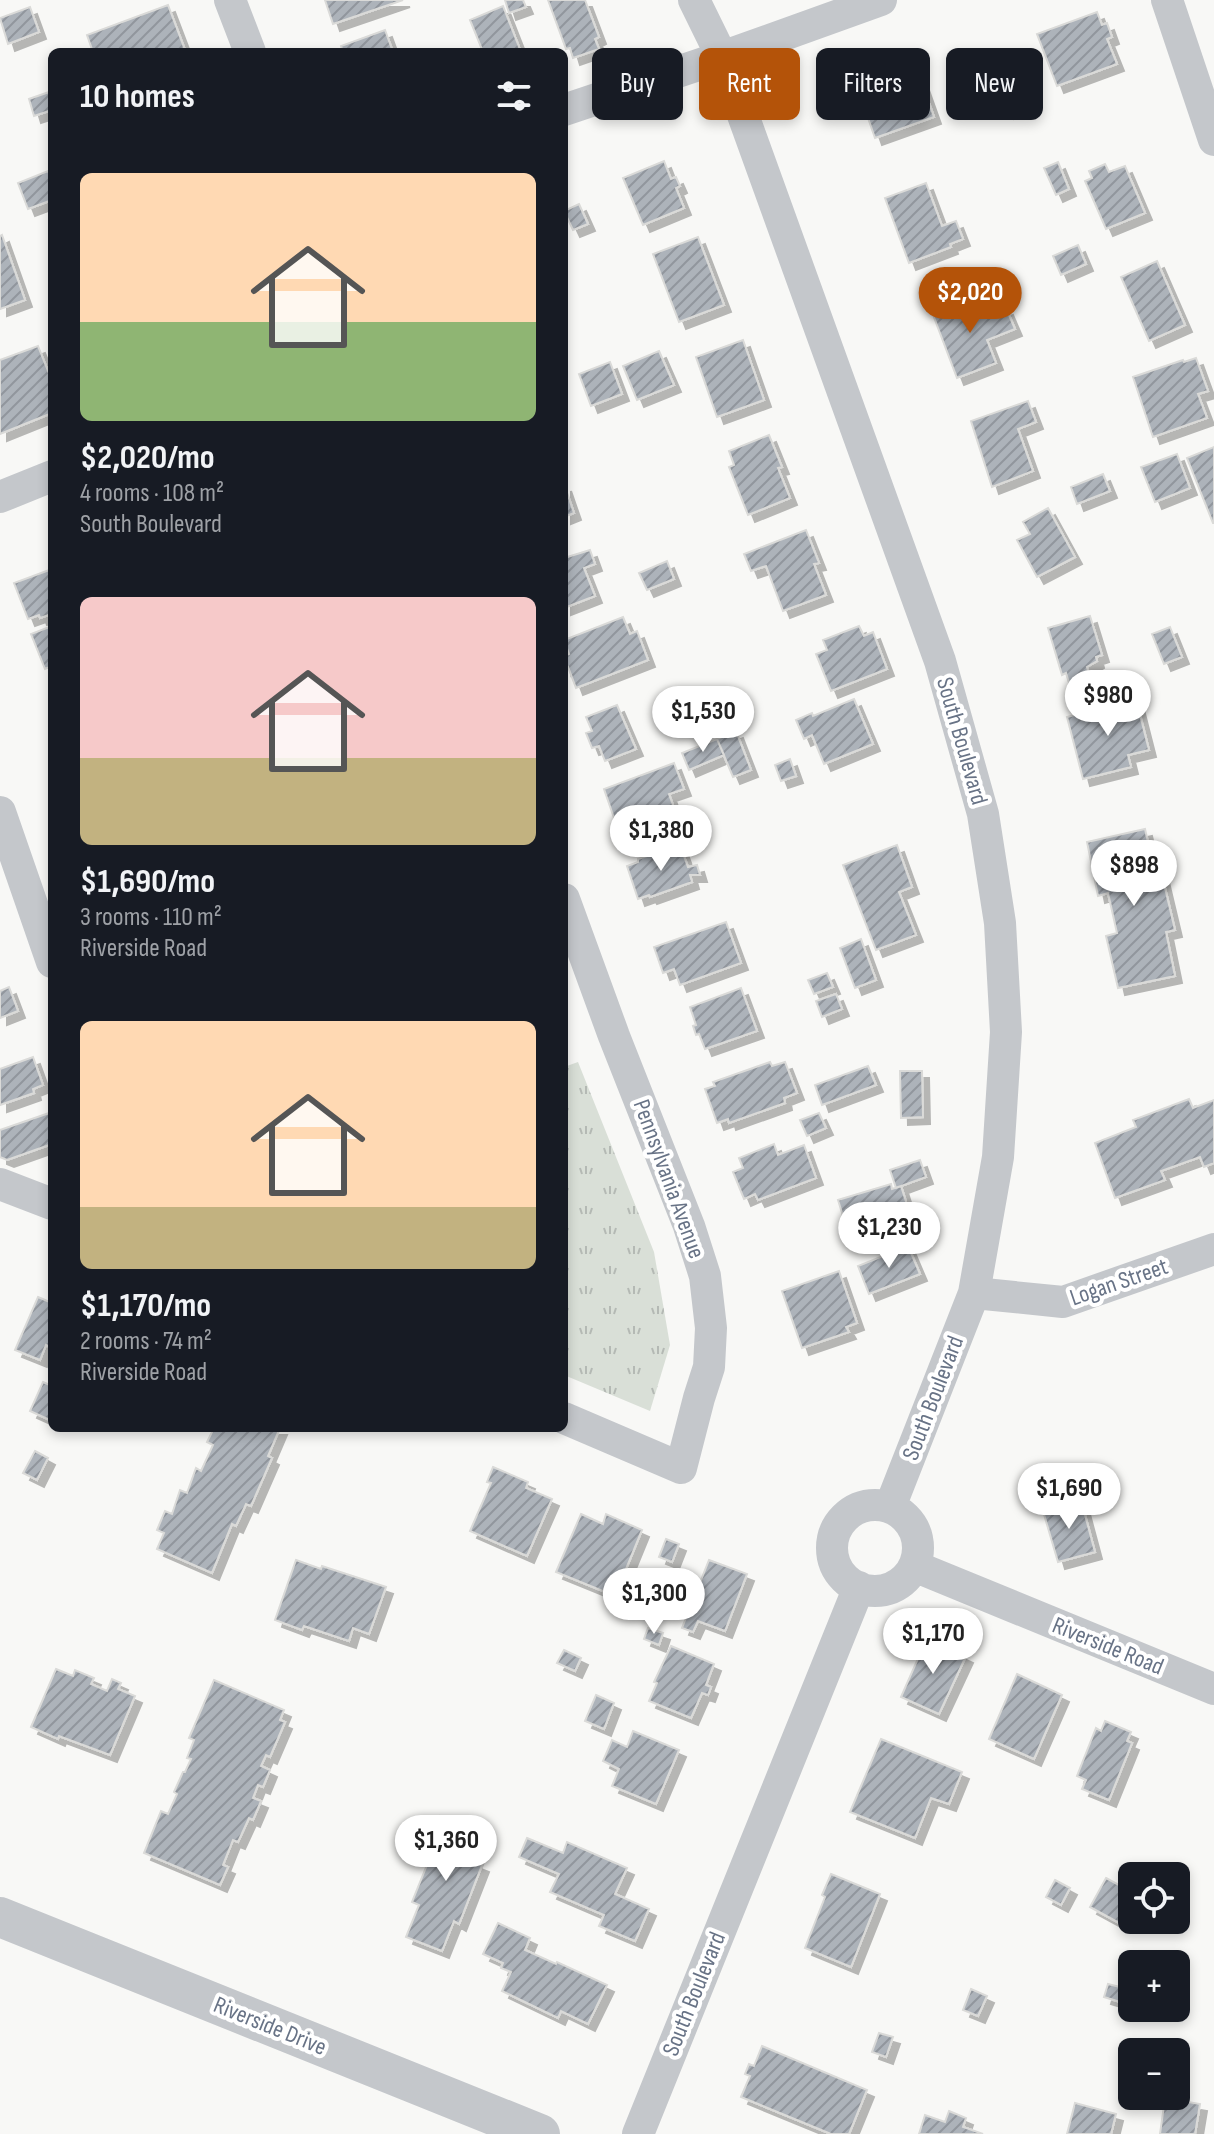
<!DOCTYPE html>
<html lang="en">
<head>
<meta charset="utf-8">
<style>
	body { margin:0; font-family:"Sofia Sans Condensed",sans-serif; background:#242831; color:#f1f3f6; height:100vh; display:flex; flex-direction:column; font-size:30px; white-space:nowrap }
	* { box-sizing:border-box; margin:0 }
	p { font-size:26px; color:#9ea1a6 }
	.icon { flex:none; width:44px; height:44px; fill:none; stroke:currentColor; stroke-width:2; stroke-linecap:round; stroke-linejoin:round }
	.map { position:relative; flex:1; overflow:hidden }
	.panel { position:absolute; left:48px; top:48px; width:520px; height:1384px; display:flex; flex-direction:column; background:#171b24; border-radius:12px; box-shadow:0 4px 12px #0003 }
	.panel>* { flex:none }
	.guide { position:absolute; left:592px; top:48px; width:502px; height:72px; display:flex; gap:16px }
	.fabs { position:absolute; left:1118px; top:1862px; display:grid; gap:16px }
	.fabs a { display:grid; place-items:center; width:72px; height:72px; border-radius:12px; background:#171b24; box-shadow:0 4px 12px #0003; font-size:40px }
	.price { position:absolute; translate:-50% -68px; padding:0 18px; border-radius:28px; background:#fff; color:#222; font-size:26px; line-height:52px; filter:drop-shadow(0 2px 4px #0008) }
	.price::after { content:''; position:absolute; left:50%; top:48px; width:24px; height:18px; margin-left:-12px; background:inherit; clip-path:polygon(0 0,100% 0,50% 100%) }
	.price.active { background:#b45309; color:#fff }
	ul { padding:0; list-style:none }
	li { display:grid; align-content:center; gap:16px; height:424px; padding:0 32px }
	li span { display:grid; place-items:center; height:248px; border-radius:12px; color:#555 }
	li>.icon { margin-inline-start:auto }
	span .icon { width:144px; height:144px; fill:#fffc; stroke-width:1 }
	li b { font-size:34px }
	h2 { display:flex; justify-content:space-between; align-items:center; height:96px; padding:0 32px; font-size:34px }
	.pill { padding:0 28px; border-radius:12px; background:#171b24; box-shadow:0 4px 12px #0003; font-size:28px; line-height:72px }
	.pill.active { background:#b45309; color:#fff }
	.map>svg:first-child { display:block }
</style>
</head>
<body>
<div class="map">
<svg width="1214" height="2134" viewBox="0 0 1214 2134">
	<defs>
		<pattern id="grass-tufts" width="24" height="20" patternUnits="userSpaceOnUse" patternTransform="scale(2)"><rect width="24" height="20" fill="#d9dfd7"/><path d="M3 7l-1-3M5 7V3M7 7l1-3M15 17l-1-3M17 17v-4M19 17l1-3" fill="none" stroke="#b4b9b4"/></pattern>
		<pattern id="building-hatch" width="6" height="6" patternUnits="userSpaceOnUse" patternTransform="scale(2)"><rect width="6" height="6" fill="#adb3ba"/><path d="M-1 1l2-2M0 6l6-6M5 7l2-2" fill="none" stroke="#91969d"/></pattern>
		<filter id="shadow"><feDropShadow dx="7" dy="7" stdDeviation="0" flood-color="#0004"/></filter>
	</defs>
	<rect width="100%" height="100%" fill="#f8f8f6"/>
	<!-- grass -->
	<path fill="url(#grass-tufts)" d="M578,1062L654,1252L670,1345L650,1411L564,1375V1067Z"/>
	<!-- building -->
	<path fill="url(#building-hatch)" stroke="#dadad8" stroke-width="2" filter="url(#shadow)" d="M325,0H403L333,24Z
		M505,0H523L526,7L509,13Z
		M548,0H585L599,37L595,39L599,49L573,58L570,48L566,49Z
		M168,5L185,50L179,52H93L87,35Z
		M503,6L521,52H483L470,20Z
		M30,7L39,32L8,44L0,18Z
		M1097,12L1102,25L1107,23L1112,37L1107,39L1117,64L1057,86L1037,34Z
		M385,30L393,52H335L342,49L341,46Z
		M1018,70L1031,102L1007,112L994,80Z
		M918,72L934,117L875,138L859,92Z
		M52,91V110L34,116L29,99Z
		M664,161L671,179L676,177L680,186L676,188L684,208L643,225L623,178Z
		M1058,162L1069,189L1056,195L1044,168Z
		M1105,164L1109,172L1125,166L1145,213L1106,229L1085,181L1092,178L1089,171Z
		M48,171L52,181V200L28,209L18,183Z
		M926,183L942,226L956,221L963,239L950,244L951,247L909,263L885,198Z
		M579,204L588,224L573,230L564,211Z
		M2,235L25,300L0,309V236Z
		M698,237L724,305L679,322L653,254Z
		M1078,245L1086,264L1061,275L1053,256Z
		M1157,261L1185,325L1149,341L1121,277Z
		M969,298L977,319L1006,308L1015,329L987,340L996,363L957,378L932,312Z
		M743,340L764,400L717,417L696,357Z
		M38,346L52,381V413L0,434V360Z
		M659,351L674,385L637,400L623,366Z
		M1196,358L1208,391L1198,394L1207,418L1153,437L1133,377L1183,360L1184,362Z
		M610,362L622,394L591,406L579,374Z
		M1028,401L1036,422L1018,429L1033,471L992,487L971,421Z
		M769,435L782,467L778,468L790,498L748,515L729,467L734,465L729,451Z
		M1214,447V523H1213L1187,458Z
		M1177,454L1190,488L1155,502L1141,467Z
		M1103,474L1110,491L1077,504L1071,487Z
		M564,484L574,513L564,517Z
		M1048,508L1075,557L1037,577L1017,540L1030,534L1023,522Z
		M806,530L819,563L814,564L826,595L783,611L766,566L751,571L744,554Z
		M590,550L595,564L584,568L595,596L564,608V558Z
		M667,561L674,579L647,590L639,573Z
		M52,569V614L40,618L39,615L28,619L14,583Z
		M1090,616L1102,655L1096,657L1097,661L1087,667L1090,680L1070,686L1066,673L1062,675L1048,628Z
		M623,617L630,634L637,631L648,660L576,688L568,667L564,669V656L569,654L564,640Z
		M52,626V666L45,669L31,634Z
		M859,626L864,636L873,632L887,669L831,691L816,654L827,650L823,640Z
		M1170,627L1182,657L1164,664L1152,634Z
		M854,699L873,744L824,764L812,735L804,739L796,720L812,713L813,716Z
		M1136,699L1149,750L1128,755L1131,767L1083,779L1067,717Z
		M617,705L636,749L605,761L599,746L592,748L586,733L592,731L586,717Z
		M716,706L722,721L711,725L705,711Z
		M736,731L751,770L733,777L717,739Z
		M717,739L724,755L689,770L682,753Z
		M790,759L796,776L781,781L775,765Z
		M674,763L684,789L669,794L677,816L631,833L624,814L614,818L604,789Z
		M1145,829L1155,873L1161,871L1175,930L1166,932L1175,976L1118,988L1106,936L1117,933L1108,893L1098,896L1087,842Z
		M680,845L688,867L697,865L700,875H690L692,882L650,897L649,895L638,899L627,866L638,862V859Z
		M897,845L912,887L899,892L916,935L876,950L843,865Z
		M726,922L741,963L680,985L674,969L663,973L654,947Z
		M861,939L876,980L855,988L840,948Z
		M827,973L833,987L814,994L808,980Z
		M9,987L18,1011L0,1018V991Z
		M741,988L757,1031L705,1049L699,1034L696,1035L693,1026L696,1025L690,1007Z
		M836,994L842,1009L822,1017L816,1001Z
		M33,1057L43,1085L33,1089L34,1093L0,1105V1069Z
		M770,1062L772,1066L785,1062L797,1093L784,1098L785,1103L729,1123L728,1119L717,1123L705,1089L715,1086L713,1082Z
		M868,1066L876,1085L822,1105L815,1085Z
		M900,1071H922L923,1117L901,1118Z
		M1189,1099L1193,1108L1214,1100V1163L1204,1167L1200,1157L1161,1171L1165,1180L1115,1198L1095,1143L1136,1127L1133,1120Z
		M52,1112V1144L7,1160L0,1157V1130Z
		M819,1113L826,1128L807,1136L800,1120Z
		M774,1144L778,1155L804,1145L816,1178L758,1200L755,1194L744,1199L733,1172L743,1168L739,1158Z
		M920,1160L926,1177L896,1188L890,1170Z
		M891,1184L892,1189L901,1186L909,1211L902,1213L904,1221L850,1239L838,1200Z
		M908,1246L920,1274L869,1294L858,1266Z
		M839,1271L857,1323L846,1327L849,1332L802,1348L782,1291Z
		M38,1297L52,1303V1348L46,1345L40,1360L15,1350Z
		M43,1382L52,1386V1421L30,1411Z
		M214,1428H280L268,1456L272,1458L251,1506L246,1504L236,1526L232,1524L212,1573L157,1549L164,1533L157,1530L165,1511L172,1514L180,1490L187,1493L196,1468L201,1471L213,1445L207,1442Z
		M35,1451L48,1458L37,1480L23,1473Z
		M493,1467L528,1482L526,1488L552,1499L527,1556L470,1531L491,1483L487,1482Z
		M1056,1469L1064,1493L1032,1504L1023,1481Z
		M1081,1500L1095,1552L1058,1562L1043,1511Z
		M581,1514L603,1524L606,1514L642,1530L615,1596L556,1572Z
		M666,1539L679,1544L672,1562L659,1557Z
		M296,1560L321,1569L322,1566L386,1587L369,1634L353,1628L349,1641L304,1626L302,1630L275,1620Z
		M709,1560L747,1574L725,1631L698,1621L693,1632L682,1628Z
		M648,1628L663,1633L659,1645L644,1639Z
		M927,1638L966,1656L939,1714L901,1697Z
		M671,1646L714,1664L706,1685L711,1687L708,1695L702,1693L691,1718L649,1701L657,1683L654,1682Z
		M564,1650L581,1658L575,1671L557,1663Z
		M56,1669L73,1676L75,1670L94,1678L91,1684L107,1691L112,1679L121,1683L118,1689L135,1696L110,1755L59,1736L58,1739L31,1727Z
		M1017,1674L1062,1695L1034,1759L989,1739Z
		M214,1680L284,1710L280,1720L285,1722L270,1757L266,1755L261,1766L270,1770L263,1787L258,1785L253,1798L261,1801L253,1820L249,1818L238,1842L233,1840L223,1865L228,1867L220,1885L144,1853L161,1811L168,1814L177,1794L174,1792L183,1772H185L191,1759L187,1758L194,1740L189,1738Z
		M596,1695L614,1703L604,1729L585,1721Z
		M1105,1721L1131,1732L1127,1741L1132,1743L1109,1800L1082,1789L1086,1780L1077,1776L1096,1728L1101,1731Z
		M633,1731L679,1750L656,1804L612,1786L619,1769L603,1761L612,1740L627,1747Z
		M881,1739L962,1772L949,1804L931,1798L915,1838L850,1812Z
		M440,1816L486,1834L474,1862L482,1865L459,1924L454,1921L442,1951L406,1937L419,1905L412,1902L435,1845L429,1843Z
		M527,1838L563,1853L567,1842L627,1868L615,1894L649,1909L635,1941L599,1926L604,1915L550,1892L559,1874L519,1857Z
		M831,1874L880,1894L851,1967L805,1948L825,1897L822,1895Z
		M1106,1878L1132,1892V1904L1121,1924L1090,1907Z
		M1055,1880L1070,1888L1061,1905L1046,1897Z
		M498,1923L530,1938L525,1950L556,1964L557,1962L607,1985L588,2024L561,2011L558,2018L502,1991L511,1972L501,1968L503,1963L483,1954Z
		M1108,1984L1132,1990L1130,2005L1104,1997Z
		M971,1989L987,1996L978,2016L963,2010Z
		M879,2033L893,2037L886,2057L872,2052Z
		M762,2046L867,2090L849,2134H831L741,2097L750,2076L745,2074L749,2064L754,2066Z
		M1165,2098L1200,2104L1195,2134H1160Z
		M1075,2103L1116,2114L1111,2134H1067Z
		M949,2111L966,2118L963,2127L983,2134H919L925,2115L945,2122Z"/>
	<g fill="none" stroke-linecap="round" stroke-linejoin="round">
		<!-- minor -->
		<path stroke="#c4c7cb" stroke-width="32" d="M230,0L250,52
			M694,0L722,57L940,661L983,814L1000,923L1006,1032L998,1157L974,1293L890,1507
			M1167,0L1214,140
			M564,110L722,57L881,0
			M0,497L52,476
			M0,812L52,962
			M564,899L614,1036L689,1226L705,1276L711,1328L709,1367L699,1398L681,1468L564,1418
			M0,1184L52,1204
			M974,1293L1063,1302L1214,1249
			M832 1548a43 43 0 1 1 86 0a43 43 0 1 1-86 0Z
			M914,1566L1214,1689
			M638,2134L859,1587"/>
		<!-- tertiary -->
		<path stroke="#c4c7cb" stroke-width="40" d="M0,1917L540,2134"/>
	</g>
	<g text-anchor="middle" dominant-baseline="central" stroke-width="8" stroke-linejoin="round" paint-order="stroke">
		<!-- street labels -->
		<g font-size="24" fill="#687386" stroke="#fff">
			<text transform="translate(962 741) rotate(74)">South Boulevard</text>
			<text transform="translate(669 1179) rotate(70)">Pennsylvania Avenue</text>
			<text transform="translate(1119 1282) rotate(-19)">Logan Street</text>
			<text transform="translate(933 1398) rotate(-69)">South Boulevard</text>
			<text transform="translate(1108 1646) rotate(22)">Riverside Road</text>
			<text transform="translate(694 1994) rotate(-68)">South Boulevard</text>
			<text transform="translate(270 2026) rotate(22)">Riverside Drive</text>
		</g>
	</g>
</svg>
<div class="fabs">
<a><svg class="icon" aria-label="locate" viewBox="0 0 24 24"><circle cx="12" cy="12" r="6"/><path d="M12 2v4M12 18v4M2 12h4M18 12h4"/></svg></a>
<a>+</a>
<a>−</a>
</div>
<b class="price active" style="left:970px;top:335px">$2,020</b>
<b class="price" style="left:1108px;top:738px">$980</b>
<b class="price" style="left:703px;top:754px">$1,530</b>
<b class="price" style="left:661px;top:873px">$1,380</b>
<b class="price" style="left:1134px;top:908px">$898</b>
<b class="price" style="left:889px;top:1270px">$1,230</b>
<b class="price" style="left:1069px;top:1531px">$1,690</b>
<b class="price" style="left:654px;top:1636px">$1,300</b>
<b class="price" style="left:933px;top:1676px">$1,170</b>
<b class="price" style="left:446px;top:1883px">$1,360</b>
<div class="guide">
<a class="pill">Buy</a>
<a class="pill active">Rent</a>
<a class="pill">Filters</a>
<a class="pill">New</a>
</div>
<section class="panel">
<h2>10 homes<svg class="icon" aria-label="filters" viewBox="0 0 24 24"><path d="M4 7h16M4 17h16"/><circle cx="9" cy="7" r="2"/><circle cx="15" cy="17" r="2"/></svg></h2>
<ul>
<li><span style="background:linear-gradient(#ffd9b3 60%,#8fb573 0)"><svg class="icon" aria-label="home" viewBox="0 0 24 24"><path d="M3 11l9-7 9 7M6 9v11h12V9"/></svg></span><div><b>$2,020/mo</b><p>4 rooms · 108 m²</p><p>South Boulevard</p></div></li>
<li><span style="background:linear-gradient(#f6c9c9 65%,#c2b280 0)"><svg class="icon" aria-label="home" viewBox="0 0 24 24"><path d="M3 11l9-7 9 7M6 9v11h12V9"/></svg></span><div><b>$1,690/mo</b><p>3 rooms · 110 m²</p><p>Riverside Road</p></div></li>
<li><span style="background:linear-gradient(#ffd9b3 75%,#c2b280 0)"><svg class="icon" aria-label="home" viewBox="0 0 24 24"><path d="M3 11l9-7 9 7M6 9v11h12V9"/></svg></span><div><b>$1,170/mo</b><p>2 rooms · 74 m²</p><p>Riverside Road</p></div></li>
</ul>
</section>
</div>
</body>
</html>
